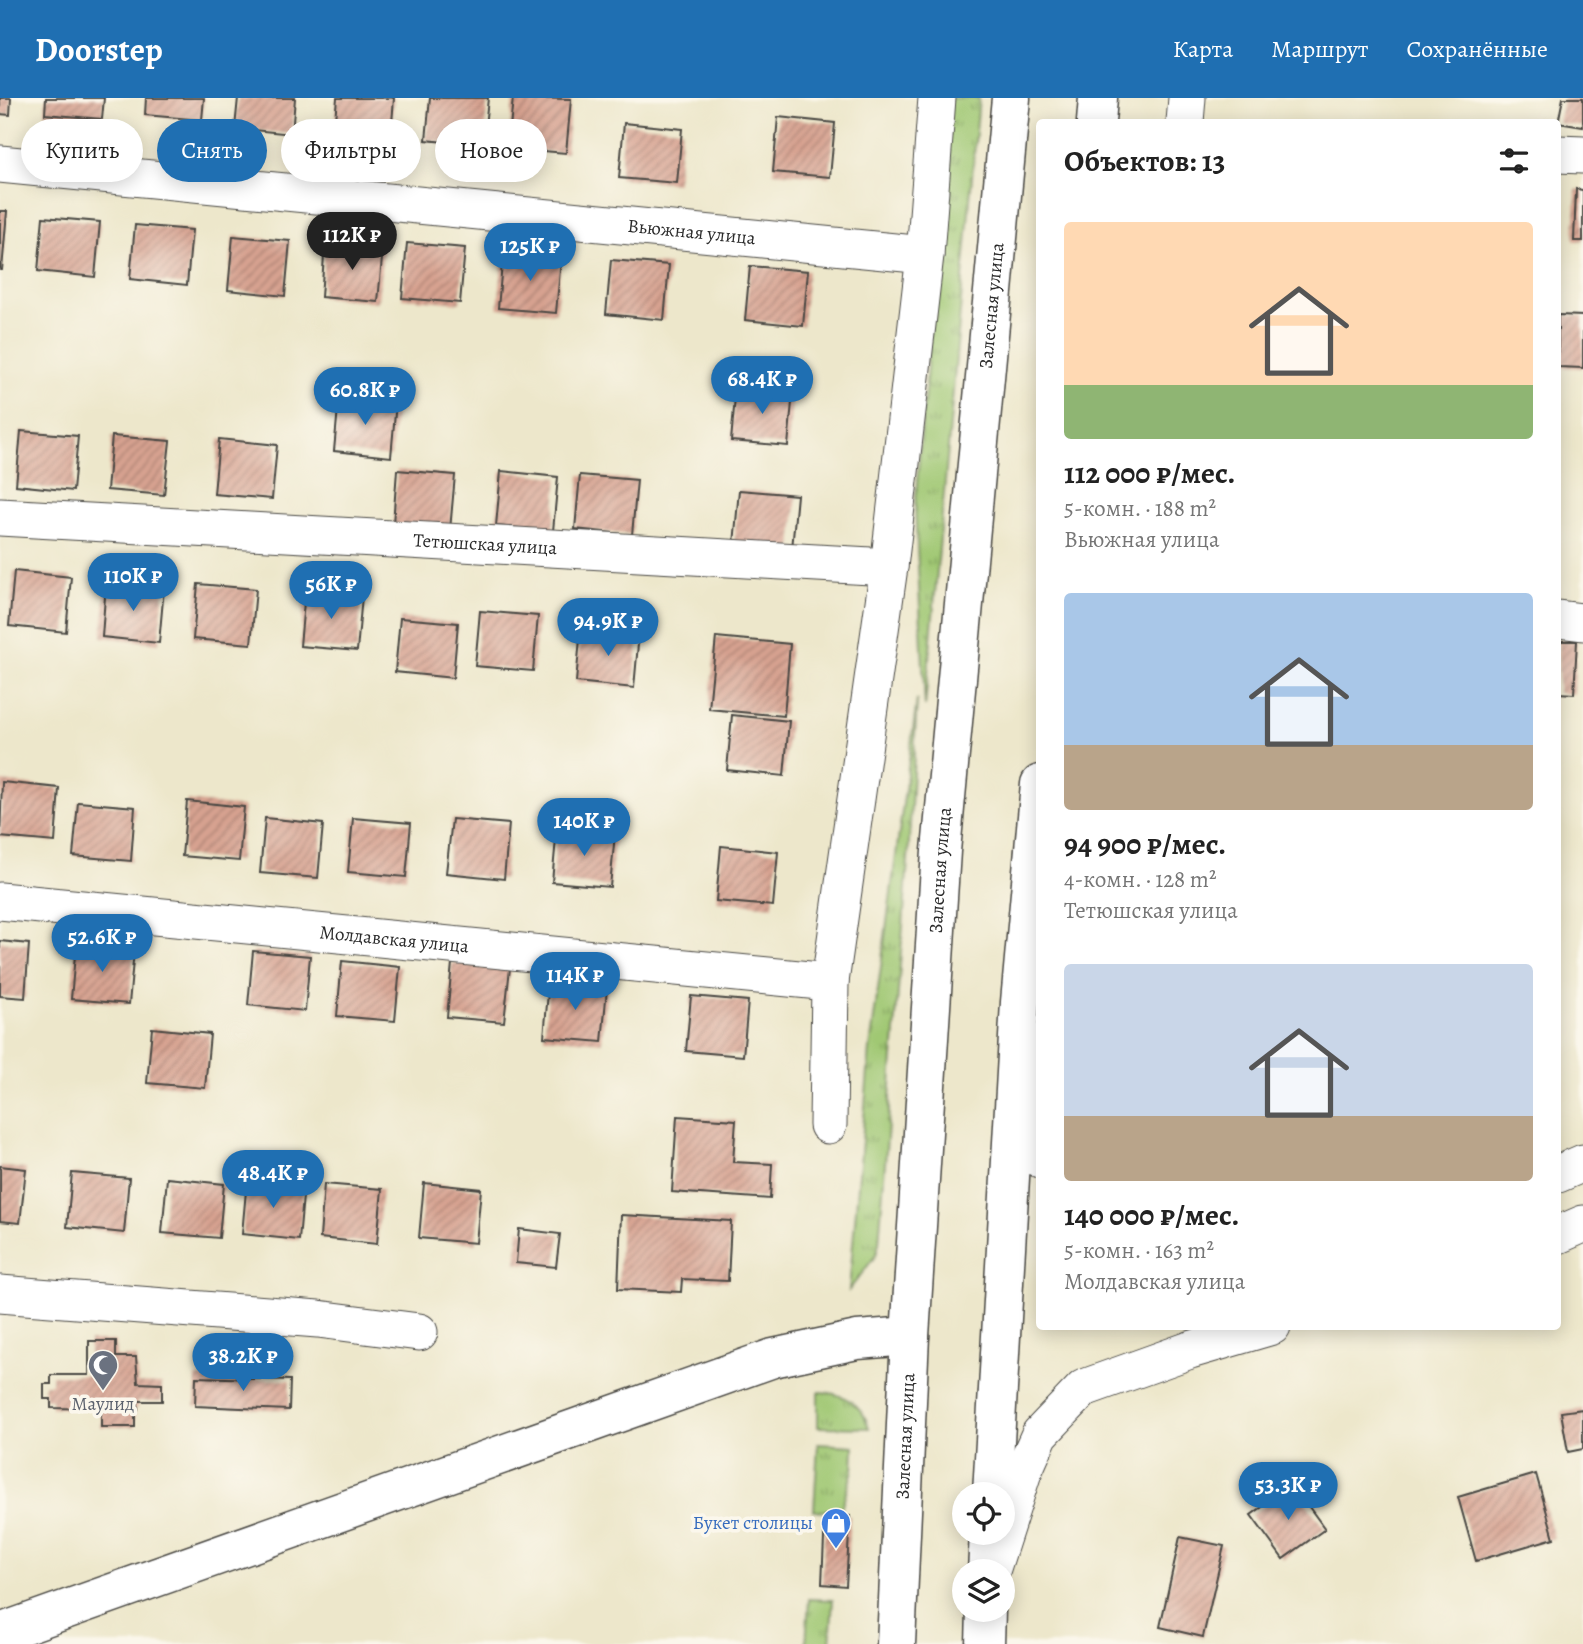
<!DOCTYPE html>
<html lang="ru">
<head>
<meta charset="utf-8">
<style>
	body { margin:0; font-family:Alegreya,serif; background:#f6f6f6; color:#222; height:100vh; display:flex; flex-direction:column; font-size:26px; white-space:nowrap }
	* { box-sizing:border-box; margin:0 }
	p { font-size:23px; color:#767676 }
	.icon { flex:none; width:38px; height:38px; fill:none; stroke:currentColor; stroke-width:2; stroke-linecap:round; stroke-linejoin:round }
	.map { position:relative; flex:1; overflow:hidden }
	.side { position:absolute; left:1036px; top:21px; width:525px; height:1211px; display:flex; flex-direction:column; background:#fff; border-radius:7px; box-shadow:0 4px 18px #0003 }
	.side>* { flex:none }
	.banner { position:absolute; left:21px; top:21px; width:665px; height:63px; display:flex; gap:14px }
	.fabs { position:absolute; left:952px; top:1384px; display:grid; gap:14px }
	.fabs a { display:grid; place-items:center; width:63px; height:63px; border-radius:50%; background:#fff; box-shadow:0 4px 18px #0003; font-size:35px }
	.price { position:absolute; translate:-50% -60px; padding:0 16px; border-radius:24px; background:#1f6fb2; color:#fff; font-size:23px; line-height:46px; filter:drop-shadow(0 2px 4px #0008) }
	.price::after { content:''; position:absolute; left:50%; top:42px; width:21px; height:16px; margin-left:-10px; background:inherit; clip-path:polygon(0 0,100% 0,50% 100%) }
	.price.on { background:#222; color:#fff }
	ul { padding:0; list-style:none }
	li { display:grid; align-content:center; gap:14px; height:371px; padding:0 28px }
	li span { display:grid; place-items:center; height:217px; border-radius:7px; color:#555 }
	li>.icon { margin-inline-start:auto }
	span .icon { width:126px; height:126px; fill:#fffc; stroke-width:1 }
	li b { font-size:30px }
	h2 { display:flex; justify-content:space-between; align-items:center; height:84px; padding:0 28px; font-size:30px }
	.pill { padding:0 24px; border-radius:32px; background:#fff; box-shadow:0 4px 18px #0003; font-size:24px; line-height:63px }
	.pill.on { background:#1f6fb2; color:#fff }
	header { display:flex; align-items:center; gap:42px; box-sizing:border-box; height:98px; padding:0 35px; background:#1f6fb2; color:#fff }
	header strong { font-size:33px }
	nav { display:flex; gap:38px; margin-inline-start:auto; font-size:24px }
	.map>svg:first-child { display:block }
</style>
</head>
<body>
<header>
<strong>Doorstep</strong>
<nav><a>Карта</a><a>Маршрут</a><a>Сохранённые</a></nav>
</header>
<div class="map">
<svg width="1583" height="1546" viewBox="0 0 1583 1546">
	<defs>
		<pattern id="grass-tufts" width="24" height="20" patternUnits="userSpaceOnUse" patternTransform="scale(1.75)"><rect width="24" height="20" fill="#a0c873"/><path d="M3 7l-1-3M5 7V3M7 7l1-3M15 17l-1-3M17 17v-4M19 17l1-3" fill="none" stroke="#83a35f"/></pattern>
		<pattern id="building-hatch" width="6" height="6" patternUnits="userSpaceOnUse" patternTransform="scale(1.75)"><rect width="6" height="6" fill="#d7a290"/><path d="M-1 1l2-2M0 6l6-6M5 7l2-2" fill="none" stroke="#af8476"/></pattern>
	</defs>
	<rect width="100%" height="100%" fill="#fbf7ec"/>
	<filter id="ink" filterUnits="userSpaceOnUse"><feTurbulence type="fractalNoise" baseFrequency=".0143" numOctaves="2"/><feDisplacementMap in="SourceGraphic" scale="14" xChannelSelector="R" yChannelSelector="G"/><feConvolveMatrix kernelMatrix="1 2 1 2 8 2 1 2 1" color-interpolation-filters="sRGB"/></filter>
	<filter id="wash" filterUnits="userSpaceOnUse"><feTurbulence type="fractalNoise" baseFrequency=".00686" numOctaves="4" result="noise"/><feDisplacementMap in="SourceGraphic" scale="28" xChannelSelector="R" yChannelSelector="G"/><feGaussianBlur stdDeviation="1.57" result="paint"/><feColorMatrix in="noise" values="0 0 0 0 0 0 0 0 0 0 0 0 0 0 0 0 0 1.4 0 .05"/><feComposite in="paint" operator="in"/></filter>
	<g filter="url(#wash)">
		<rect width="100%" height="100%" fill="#ede7cb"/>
		<!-- grass -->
		<path fill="url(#grass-tufts)" stroke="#667a4f" stroke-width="2" d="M950,0H979L925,609L915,409Z
			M917,602L908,762L879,1145L876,1157L849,1192L870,950Z
			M818,1294C842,1294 863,1306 869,1330L818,1329Z
			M818,1346L854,1348L853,1372L840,1414L814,1412Z
			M809,1501L833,1502L830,1546H806Z"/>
		<g id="blocks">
			<!-- building -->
			<path fill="url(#building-hatch)" d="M0,0H11L10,17L0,16Z
				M46,0H104L102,21L45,16Z
				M146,0H204L202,22L145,17Z
				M238,0H295L292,36L235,30Z
				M337,0H394L391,38L334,33Z
				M430,0H488L483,48L426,42Z
				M513,0L571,1L566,55L508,50Z
				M1563,0H1583V29L1558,25Z
				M778,19L835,25L830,79L773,74Z
				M624,25L682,31L677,85L619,80Z
				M1576,91L1583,92V143H1574Z
				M0,113H7L2,172H0Z
				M43,119L100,124L95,179L38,173Z
				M135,127L192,132L187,187L130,181Z
				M233,138L290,143L285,198L228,192Z
				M325,144L383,149L378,204L321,199Z
				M407,145L465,150L460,205L402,200Z
				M503,155L561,160L556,215L498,210Z
				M611,162L669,167L664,222L606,216Z
				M750,168L808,173L803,228L745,222Z
				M1558,217L1583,218V270L1558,269Z
				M736,288L793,293L788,348L731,343Z
				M339,299L396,304L391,359L334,353Z
				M21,333L78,338L73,393L16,387Z
				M112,338L170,343L164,397L107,392Z
				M219,341L277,347L272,401L214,396Z
				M397,372L455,377L450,432L393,426Z
				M501,373L558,379L553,433L496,428Z
				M580,377L637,382L632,437L575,431Z
				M739,392L797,397L792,451L734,446Z
				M14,473L71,479L66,534L9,528Z
				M106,485L164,490L159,545L102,539Z
				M198,486L256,491L251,546L193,541Z
				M305,493L362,498L357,553L300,548Z
				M480,513L538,518L533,573L475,568Z
				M400,520L458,525L453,580L395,574Z
				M581,530L639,535L634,590L576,584Z
				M716,539L790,546L784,618L709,611Z
				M1558,543H1577L1574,596L1558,595Z
				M732,617L789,623L784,678L727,672Z
				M2,684L59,690L55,744L0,739Z
				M187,703L244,709L239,763L182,758Z
				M78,704L135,709L131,763L73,758Z
				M265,720L323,726L318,780L260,775Z
				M353,720L411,725L406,779L348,774Z
				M452,721L509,726L504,781L446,775Z
				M557,730L615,735L610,789L552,784Z
				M721,748L778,754L773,808L716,803Z
				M0,843L29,846L25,900L0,898Z
				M76,846L134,852L129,906L71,901Z
				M253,853L310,858L305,913L248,907Z
				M342,863L400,869L395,923L337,918Z
				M452,865L510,870L504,924L447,919Z
				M549,884L607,890L602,944L544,939Z
				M691,898L748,903L743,958L686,953Z
				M152,930L210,936L205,990L147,985Z
				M677,1018L736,1022L733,1064L772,1066L770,1101L672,1094Z
				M0,1068L26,1071L20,1125L0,1123Z
				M72,1075L129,1080L124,1135L67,1129Z
				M167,1080L224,1086L219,1140L162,1135Z
				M247,1082L304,1087L299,1142L242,1136Z
				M424,1085L481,1091L476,1145L419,1140Z
				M324,1086L382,1091L377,1146L320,1140Z
				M621,1117L731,1123L728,1183L682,1181L681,1194L618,1191Z
				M519,1131L560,1136L556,1169L516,1165Z
				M89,1243H116V1259H136L138,1285L162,1286V1303H138V1311H135V1329H101V1311L51,1310V1301H44V1286H51V1277H89Z
				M196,1279L290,1282L289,1312L195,1308Z
				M1583,1311V1351L1568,1354L1561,1314Z
				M1536,1376L1554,1440L1476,1463L1458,1399Z
				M1293,1387L1325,1431L1283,1461L1251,1417Z
				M825,1417L850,1418L846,1488L822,1486Z
				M1180,1439L1224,1448L1203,1539L1160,1529Z"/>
		</g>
	</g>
	<g filter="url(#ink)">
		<use href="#blocks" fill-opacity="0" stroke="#484743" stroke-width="2"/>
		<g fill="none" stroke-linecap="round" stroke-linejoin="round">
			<!-- minor casing -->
			<g stroke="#484743" stroke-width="39">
				<g id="minor">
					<path d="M1185,24L1187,0"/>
					<path d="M1558,56L1583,57"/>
					<path id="s1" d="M0,66L925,157"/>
					<path id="s2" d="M0,419L889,469"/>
					<path d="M1558,521L1583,524"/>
					<path id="s3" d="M0,803L830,884"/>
					<path d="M1027,961L1040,1061"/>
					<path d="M828,1027L830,884L889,469L925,157L937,0"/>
					<path d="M1558,1076L1583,1065"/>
					<path d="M1558,1137L1583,1126"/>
					<path d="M0,1196L318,1221L419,1234"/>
					<path d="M991,1473L1023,1374L1040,1336L1084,1290L1190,1252L1272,1228"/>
				</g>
			</g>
			<!-- major casing -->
			<g stroke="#484743" stroke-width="41">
				<g id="major">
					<path d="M1096,24L1098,0"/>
					<path d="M992,1396L1020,904L1040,686"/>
					<path d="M987,1474L989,1435"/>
					<path d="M0,1535L773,1260L857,1242L910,1238"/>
					<path id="s4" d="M896,1546L910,1238L941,753L1011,0"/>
					<path d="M985,1546L986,1512"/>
				</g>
			</g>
			<!-- minor -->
			<use href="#minor" stroke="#fff" stroke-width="37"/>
			<!-- major -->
			<use href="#major" stroke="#fff" stroke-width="38"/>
		</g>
	</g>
	<!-- icons -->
	<defs>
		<g id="mosque-pin" transform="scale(1.575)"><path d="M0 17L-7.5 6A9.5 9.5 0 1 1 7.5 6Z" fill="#6b7280" stroke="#fbf7ec"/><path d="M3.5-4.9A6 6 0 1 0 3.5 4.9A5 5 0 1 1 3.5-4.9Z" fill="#fff"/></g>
		<g id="shop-pin" transform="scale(1.575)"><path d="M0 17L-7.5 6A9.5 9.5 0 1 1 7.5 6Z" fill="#3f7fe0" stroke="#fbf7ec"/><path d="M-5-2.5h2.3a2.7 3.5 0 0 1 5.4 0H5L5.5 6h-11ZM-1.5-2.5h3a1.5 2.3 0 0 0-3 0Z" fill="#fff"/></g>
	</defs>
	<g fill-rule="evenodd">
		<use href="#mosque-pin" x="103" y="1267"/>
		<use href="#shop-pin" x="836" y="1425"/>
	</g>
	<g text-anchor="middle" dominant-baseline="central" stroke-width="7" stroke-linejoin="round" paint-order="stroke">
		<!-- street labels -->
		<g font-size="19" fill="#2b2b2b" stroke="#fbf7ec">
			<text stroke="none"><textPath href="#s1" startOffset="695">Вьюжная улица</textPath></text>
			<text stroke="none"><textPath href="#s4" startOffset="1342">Залесная улица</textPath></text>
			<text stroke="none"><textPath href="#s2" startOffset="486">Тетюшская улица</textPath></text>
			<text stroke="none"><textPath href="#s4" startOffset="775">Залесная улица</textPath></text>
			<text stroke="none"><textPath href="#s3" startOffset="396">Молдавская улица</textPath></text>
			<text stroke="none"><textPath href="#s4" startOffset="208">Залесная улица</textPath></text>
		</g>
		<!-- worship labels -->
		<g font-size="19" fill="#5b616d" stroke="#fbf7ec">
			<text x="103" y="1306">Маулид</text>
		</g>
		<!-- shop labels -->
		<g font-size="19" fill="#366cbe" stroke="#fbf7ec" text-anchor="end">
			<text x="813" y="1425">Букет столицы</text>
		</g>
	</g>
</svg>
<div class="fabs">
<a><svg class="icon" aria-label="locate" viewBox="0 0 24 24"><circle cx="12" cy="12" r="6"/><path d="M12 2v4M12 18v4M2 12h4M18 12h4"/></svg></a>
<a><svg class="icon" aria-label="layers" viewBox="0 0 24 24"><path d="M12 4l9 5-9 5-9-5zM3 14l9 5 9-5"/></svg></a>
</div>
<b class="price on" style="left:352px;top:174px">112K ₽</b>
<b class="price" style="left:530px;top:185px">125K ₽</b>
<b class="price" style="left:762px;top:318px">68.4K ₽</b>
<b class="price" style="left:365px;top:329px">60.8K ₽</b>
<b class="price" style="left:133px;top:515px">110K ₽</b>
<b class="price" style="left:331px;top:523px">56K ₽</b>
<b class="price" style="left:608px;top:560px">94.9K ₽</b>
<b class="price" style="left:584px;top:760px">140K ₽</b>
<b class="price" style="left:102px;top:876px">52.6K ₽</b>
<b class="price" style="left:575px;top:914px">114K ₽</b>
<b class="price" style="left:273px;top:1112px">48.4K ₽</b>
<b class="price" style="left:243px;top:1295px">38.2K ₽</b>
<b class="price" style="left:1288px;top:1424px">53.3K ₽</b>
<div class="banner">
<a class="pill">Купить</a>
<a class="pill on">Снять</a>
<a class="pill">Фильтры</a>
<a class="pill">Новое</a>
</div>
<section class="side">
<h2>Объектов: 13<svg class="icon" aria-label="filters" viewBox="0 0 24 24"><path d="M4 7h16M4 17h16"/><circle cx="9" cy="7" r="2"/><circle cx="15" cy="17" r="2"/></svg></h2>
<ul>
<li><span style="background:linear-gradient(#ffd9b3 75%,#8fb573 0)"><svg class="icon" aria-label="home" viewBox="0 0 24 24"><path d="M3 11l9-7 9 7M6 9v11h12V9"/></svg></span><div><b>112 000 ₽/мес.</b><p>5-комн. · 188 m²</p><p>Вьюжная улица</p></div></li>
<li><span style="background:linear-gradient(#a9c7e8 70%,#b9a48a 0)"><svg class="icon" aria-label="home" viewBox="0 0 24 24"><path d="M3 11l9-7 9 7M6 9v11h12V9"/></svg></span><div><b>94 900 ₽/мес.</b><p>4-комн. · 128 m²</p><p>Тетюшская улица</p></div></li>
<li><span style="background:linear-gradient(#c9d6e8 70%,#b9a48a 0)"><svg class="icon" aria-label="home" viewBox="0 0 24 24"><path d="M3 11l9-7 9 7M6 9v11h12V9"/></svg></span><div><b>140 000 ₽/мес.</b><p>5-комн. · 163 m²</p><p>Молдавская улица</p></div></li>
</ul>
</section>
</div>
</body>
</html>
